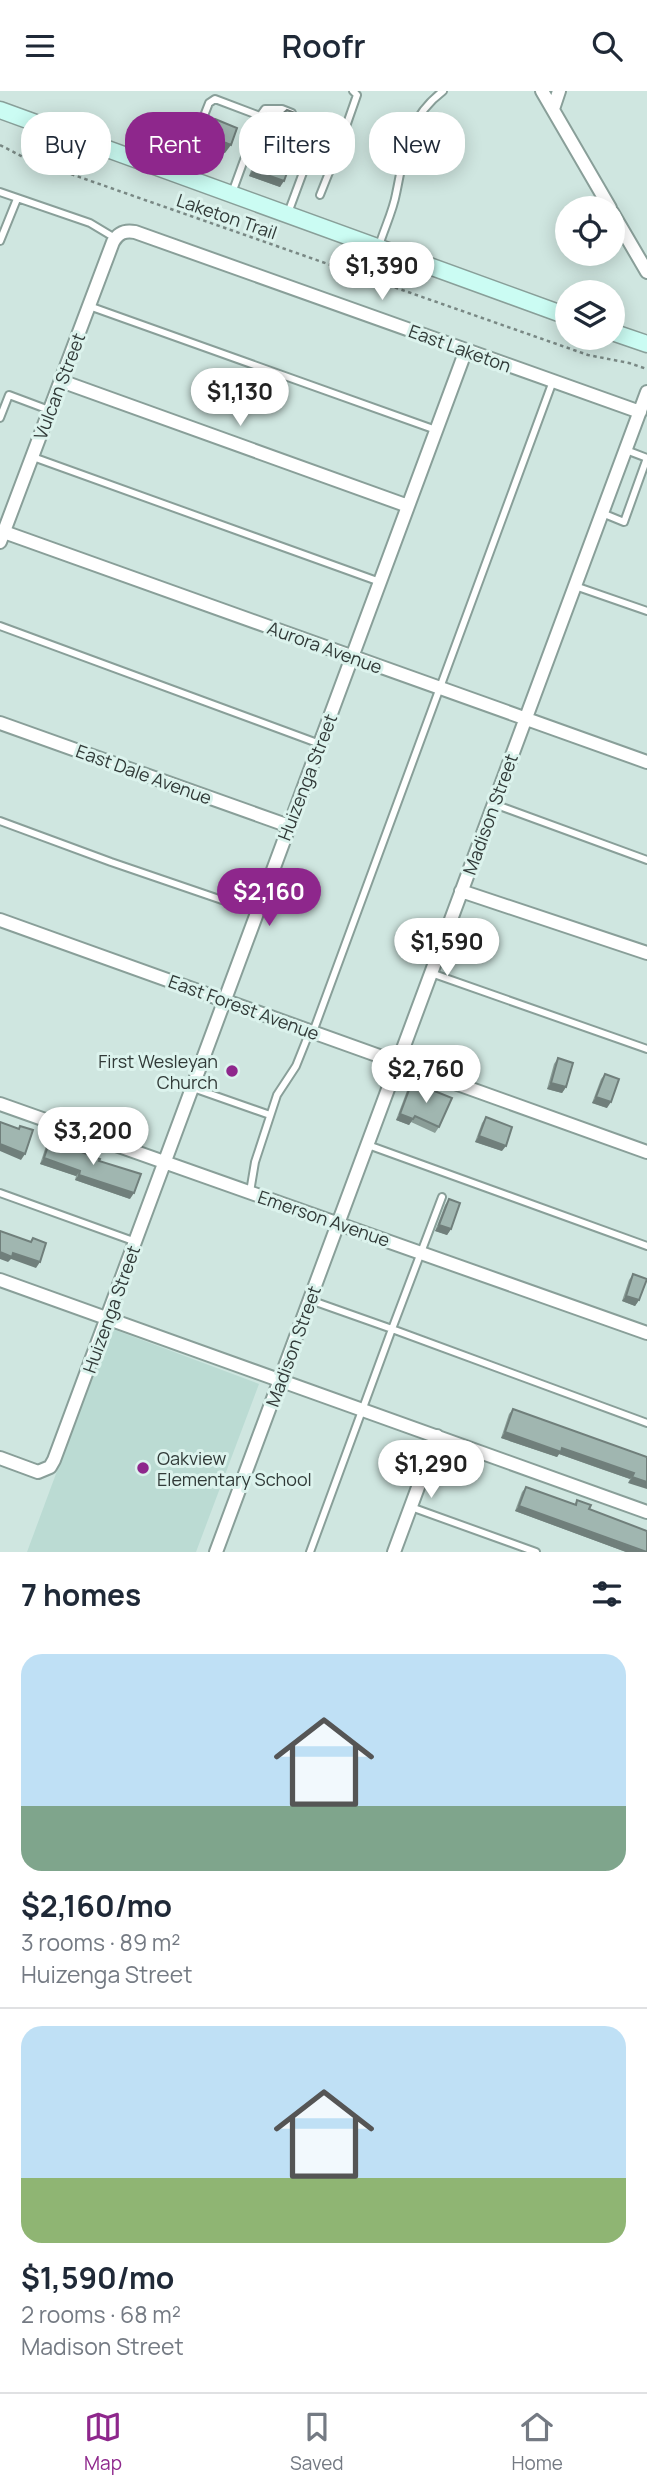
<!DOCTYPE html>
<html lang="en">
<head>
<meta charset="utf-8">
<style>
	body { margin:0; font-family:Manrope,sans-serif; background:#f6f6f7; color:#1f2937; height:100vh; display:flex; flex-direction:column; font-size:26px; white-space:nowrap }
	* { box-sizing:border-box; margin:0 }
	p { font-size:23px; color:#747a83 }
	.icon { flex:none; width:38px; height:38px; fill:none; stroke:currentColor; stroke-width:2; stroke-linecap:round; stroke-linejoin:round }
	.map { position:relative; height:1461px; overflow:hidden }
	.sheet { display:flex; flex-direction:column; background:#fff; flex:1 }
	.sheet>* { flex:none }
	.banner { position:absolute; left:21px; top:21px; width:606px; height:63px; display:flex; gap:14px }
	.tools { position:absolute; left:555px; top:105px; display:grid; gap:14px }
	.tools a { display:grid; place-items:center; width:70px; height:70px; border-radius:50%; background:#fff; box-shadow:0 4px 18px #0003; font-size:35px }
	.price { position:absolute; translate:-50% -60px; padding:0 16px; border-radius:24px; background:#fff; color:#222; font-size:23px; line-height:46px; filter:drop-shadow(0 2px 4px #0008) }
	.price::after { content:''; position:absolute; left:50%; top:42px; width:21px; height:16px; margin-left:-10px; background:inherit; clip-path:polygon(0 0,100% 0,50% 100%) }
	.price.current { background:#8e278c; color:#fff }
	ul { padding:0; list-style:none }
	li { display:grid; align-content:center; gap:14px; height:371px; padding:0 21px }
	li+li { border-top:2px solid #e0e1e3 }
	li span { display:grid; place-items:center; height:217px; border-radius:21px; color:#555 }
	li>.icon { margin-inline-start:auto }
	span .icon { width:126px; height:126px; fill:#fffc; stroke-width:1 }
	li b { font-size:30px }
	h2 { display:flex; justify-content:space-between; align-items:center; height:84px; padding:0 21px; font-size:30px }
	.chip { padding:0 24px; border-radius:28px; background:#fff; box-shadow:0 4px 18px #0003; font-size:24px; line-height:63px }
	.chip.current { background:#8e278c; color:#fff }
	header { display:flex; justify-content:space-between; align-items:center; height:91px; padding:0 21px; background:#fff; font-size:32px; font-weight:600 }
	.menu { display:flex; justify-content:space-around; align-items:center; height:98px; border-top:2px solid #e0e1e3; background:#fff; font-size:19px; color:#747a83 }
	.menu a { display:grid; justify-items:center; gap:4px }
	.menu .current { color:#8e278c }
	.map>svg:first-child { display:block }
</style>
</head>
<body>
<header><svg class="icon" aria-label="menu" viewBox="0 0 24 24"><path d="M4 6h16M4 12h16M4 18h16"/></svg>Roofr<svg class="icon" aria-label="search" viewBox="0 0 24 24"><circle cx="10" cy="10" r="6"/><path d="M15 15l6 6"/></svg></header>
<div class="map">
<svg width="647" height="1461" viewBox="0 0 647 1461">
	<rect width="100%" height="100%" fill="#cfe6e0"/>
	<!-- built -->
	<path fill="#bbdbd3" d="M110,1237L259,1293L196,1461H27Z"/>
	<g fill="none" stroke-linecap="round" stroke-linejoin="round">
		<!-- lane casing -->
		<g stroke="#899f99" stroke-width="10">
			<path id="lane" d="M181,83L209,12L215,8L260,25
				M0,101L90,132L115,147
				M232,102L260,25L265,18H282L292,22
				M320,104L336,64L357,4L353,0
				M288,122L321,33L309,28
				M0,150L17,108
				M379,155C384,138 393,120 396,103C405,61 406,28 443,0
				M89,215L436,339
				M0,327L9,304L49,319
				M626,359L647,367
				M33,366L380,491
				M602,422L624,431L647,367
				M575,495L647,520
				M0,535L320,653
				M494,713L647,769
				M0,730L111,771L257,821
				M431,882L647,958
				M313,941L553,290
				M193,997L270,1024
				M368,1054L647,1155
				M250,1101L255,1071L277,1004L296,975L310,940
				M0,1102L136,1151
				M442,1106L392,1238L647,1332
				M411,1416L536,1461
				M310,1461L392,1238L310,1209"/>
		</g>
		<!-- street casing -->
		<g stroke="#899f99" stroke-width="16">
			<path id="street" d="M542,0L610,117
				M553,18L559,0
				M612,121L647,181
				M61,290L408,415
				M4,441L647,671
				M0,451L113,151C118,142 125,139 135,141L640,321
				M0,632L289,735
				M461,800L647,862
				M0,829L647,1061
				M0,1013L647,1242
				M0,1189L647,1421
				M0,1367L38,1381L50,1376L54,1369L466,259
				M216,1461L647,301
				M394,1461L437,1345"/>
		</g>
		<!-- secondary casing -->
		<g stroke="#899f99" stroke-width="19">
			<path id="secondary" d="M0,19L567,225
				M612,241L647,253"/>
		</g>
		<!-- path -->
		<path stroke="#798884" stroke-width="2.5" stroke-dasharray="3.5 3.5" stroke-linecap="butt" d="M0,54L25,67L588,264L629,272L647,278"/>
		<!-- lane -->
		<use href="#lane" stroke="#fff" stroke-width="6"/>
		<!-- street -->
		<use href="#street" stroke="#fff" stroke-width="12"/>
		<!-- secondary -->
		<use href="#secondary" stroke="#cbfcf3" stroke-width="16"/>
	</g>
	<!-- wall -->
	<path fill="#8a9d97" d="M280,25L307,60L303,66L294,63L280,96L249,85L259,57L263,51L268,53L276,30Z
		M215,28L225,62L203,54L209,37Z
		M558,967L566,996L562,1002L547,998L554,973Z
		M605,983L607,1017L592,1012L601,988Z
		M412,991L439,1036L435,1042L411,1031L409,1034L396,1029L408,997Z
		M486,1026L502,1060L475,1051L482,1032Z
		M50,1049L99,1070L130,1108L75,1089L76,1085L40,1073L46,1055Z
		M449,1108L451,1138L447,1144L435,1140L445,1114Z
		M633,1183L639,1209L635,1215L622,1210L629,1189Z
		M513,1318L647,1366L628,1392L630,1388L601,1378L559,1363L557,1366L501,1347L509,1323Z
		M526,1396L574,1414L577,1409L647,1461H626L515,1420L522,1401Z"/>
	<!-- shaded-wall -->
	<path fill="#707f7b" d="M208,45L231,54L225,62L203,54Z
		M296,57L307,60L303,66L292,62Z
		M253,79L284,90L280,96L249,85Z
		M551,992L566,996L562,1002L547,998Z
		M596,1006L611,1011L607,1017L592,1012Z
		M400,1023L413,1028L409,1034L396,1029Z
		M479,1045L506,1055L502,1060L475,1051Z
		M0,1053L25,1063L21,1069L0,1060Z
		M44,1067L80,1080L76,1085L40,1073Z
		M79,1084L134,1102L130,1108L75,1089Z
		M439,1134L451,1138L447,1144L435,1140Z
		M0,1161L13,1162L40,1171L36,1177L11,1168L8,1171L0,1168Z
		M626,1205L639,1209L635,1215L622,1210Z
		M505,1341L562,1357L634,1382L630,1388L559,1363L557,1366L501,1347Z
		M632,1386L647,1391V1398L628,1392Z
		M519,1415L645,1461H626L515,1420Z"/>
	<!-- building -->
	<path fill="#a0b6b0" stroke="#707f7b" stroke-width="2" d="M287,19L314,29L316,36L307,60L296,57L284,90L253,79L263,51L269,54L280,25Z
		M215,28L237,37L231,54L208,45Z
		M558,967L573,972L566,996L551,992Z
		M605,983L619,988L611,1011L596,1006Z
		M412,991L452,1007L439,1036L415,1025L413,1028L400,1023Z
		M486,1026L512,1036L506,1055L479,1045Z
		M0,1031L19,1038L20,1035L33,1039L25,1063L0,1053Z
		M50,1049L100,1068L99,1070L141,1083L134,1102L79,1084L80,1080L44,1067Z
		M449,1108L460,1112L451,1138L439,1134Z
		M0,1140L31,1151L33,1147L46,1152L40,1171L13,1162L12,1166L0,1161Z
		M633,1183L647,1188L639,1209L626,1205Z
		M513,1318L647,1366V1391L632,1386L634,1382L605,1372L562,1357L561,1361L505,1341Z
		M526,1396L576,1414L577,1409L591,1414L589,1418L647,1440V1461L519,1415Z"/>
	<!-- markers -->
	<g fill="#8e278c" stroke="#dcf3ed" stroke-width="2.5">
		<circle cx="232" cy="980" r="7"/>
		<circle cx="143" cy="1377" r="7"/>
	</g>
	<g text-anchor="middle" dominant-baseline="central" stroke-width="6" stroke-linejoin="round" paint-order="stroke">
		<!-- street labels -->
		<g font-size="18" fill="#313a38" stroke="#dcf3ed">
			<text transform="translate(227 125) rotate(19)">Laketon Trail</text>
			<text transform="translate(460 257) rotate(20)">East Laketon</text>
			<text transform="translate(59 295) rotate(-69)">Vulcan Street</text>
			<text transform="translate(325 556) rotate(20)">Aurora Avenue</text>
			<text transform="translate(144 683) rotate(20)">East Dale Avenue</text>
			<text transform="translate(307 686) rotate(-69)">Huizenga Street</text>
			<text transform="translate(490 723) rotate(-70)">Madison Street</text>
			<text transform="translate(244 916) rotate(20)">East Forest Avenue</text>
			<text transform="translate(324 1127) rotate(19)">Emerson Avenue</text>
			<text transform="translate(111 1218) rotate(-70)">Huizenga Street</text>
			<text transform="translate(293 1255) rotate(-70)">Madison Street</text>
		</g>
		<!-- poi labels -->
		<g font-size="18" fill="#313a38" stroke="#dcf3ed" text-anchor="end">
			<text x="218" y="970">First Wesleyan<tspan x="218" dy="21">Church</tspan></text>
			<text x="157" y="1367" text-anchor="start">Oakview<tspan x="157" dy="21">Elementary School</tspan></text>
		</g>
	</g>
</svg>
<div class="tools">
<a><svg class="icon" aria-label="locate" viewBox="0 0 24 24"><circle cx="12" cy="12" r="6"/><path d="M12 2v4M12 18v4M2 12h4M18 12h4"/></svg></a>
<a><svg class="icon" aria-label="layers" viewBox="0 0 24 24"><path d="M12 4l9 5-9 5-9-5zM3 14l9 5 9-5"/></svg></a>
</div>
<b class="price" style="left:382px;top:211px">$1,390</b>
<b class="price" style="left:240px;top:337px">$1,130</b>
<b class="price current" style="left:269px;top:837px">$2,160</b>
<b class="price" style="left:447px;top:887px">$1,590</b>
<b class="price" style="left:426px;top:1014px">$2,760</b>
<b class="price" style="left:93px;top:1076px">$3,200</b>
<b class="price" style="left:431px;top:1409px">$1,290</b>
<div class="banner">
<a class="chip">Buy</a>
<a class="chip current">Rent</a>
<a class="chip">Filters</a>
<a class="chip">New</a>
</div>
</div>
<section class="sheet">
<h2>7 homes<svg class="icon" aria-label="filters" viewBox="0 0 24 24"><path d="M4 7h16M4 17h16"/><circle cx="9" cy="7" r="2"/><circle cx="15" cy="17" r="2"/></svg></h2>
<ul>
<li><span style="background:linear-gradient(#bfe0f5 70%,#7fa58c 0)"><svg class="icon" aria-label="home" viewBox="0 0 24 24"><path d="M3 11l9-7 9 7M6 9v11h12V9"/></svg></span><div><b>$2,160/mo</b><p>3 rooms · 89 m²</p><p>Huizenga Street</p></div></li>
<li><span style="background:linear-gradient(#bfe0f5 70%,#8fb573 0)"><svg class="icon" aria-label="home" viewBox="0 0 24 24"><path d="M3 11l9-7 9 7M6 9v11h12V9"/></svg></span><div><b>$1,590/mo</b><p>2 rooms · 68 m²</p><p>Madison Street</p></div></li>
</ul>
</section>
<nav class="menu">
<a class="current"><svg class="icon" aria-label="map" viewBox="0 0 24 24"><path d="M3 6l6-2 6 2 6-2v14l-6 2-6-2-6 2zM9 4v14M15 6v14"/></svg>Map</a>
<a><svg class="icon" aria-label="saved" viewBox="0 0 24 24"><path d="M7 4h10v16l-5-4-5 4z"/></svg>Saved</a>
<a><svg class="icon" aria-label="home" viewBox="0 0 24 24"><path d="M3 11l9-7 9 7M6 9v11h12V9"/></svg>Home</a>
</nav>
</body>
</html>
